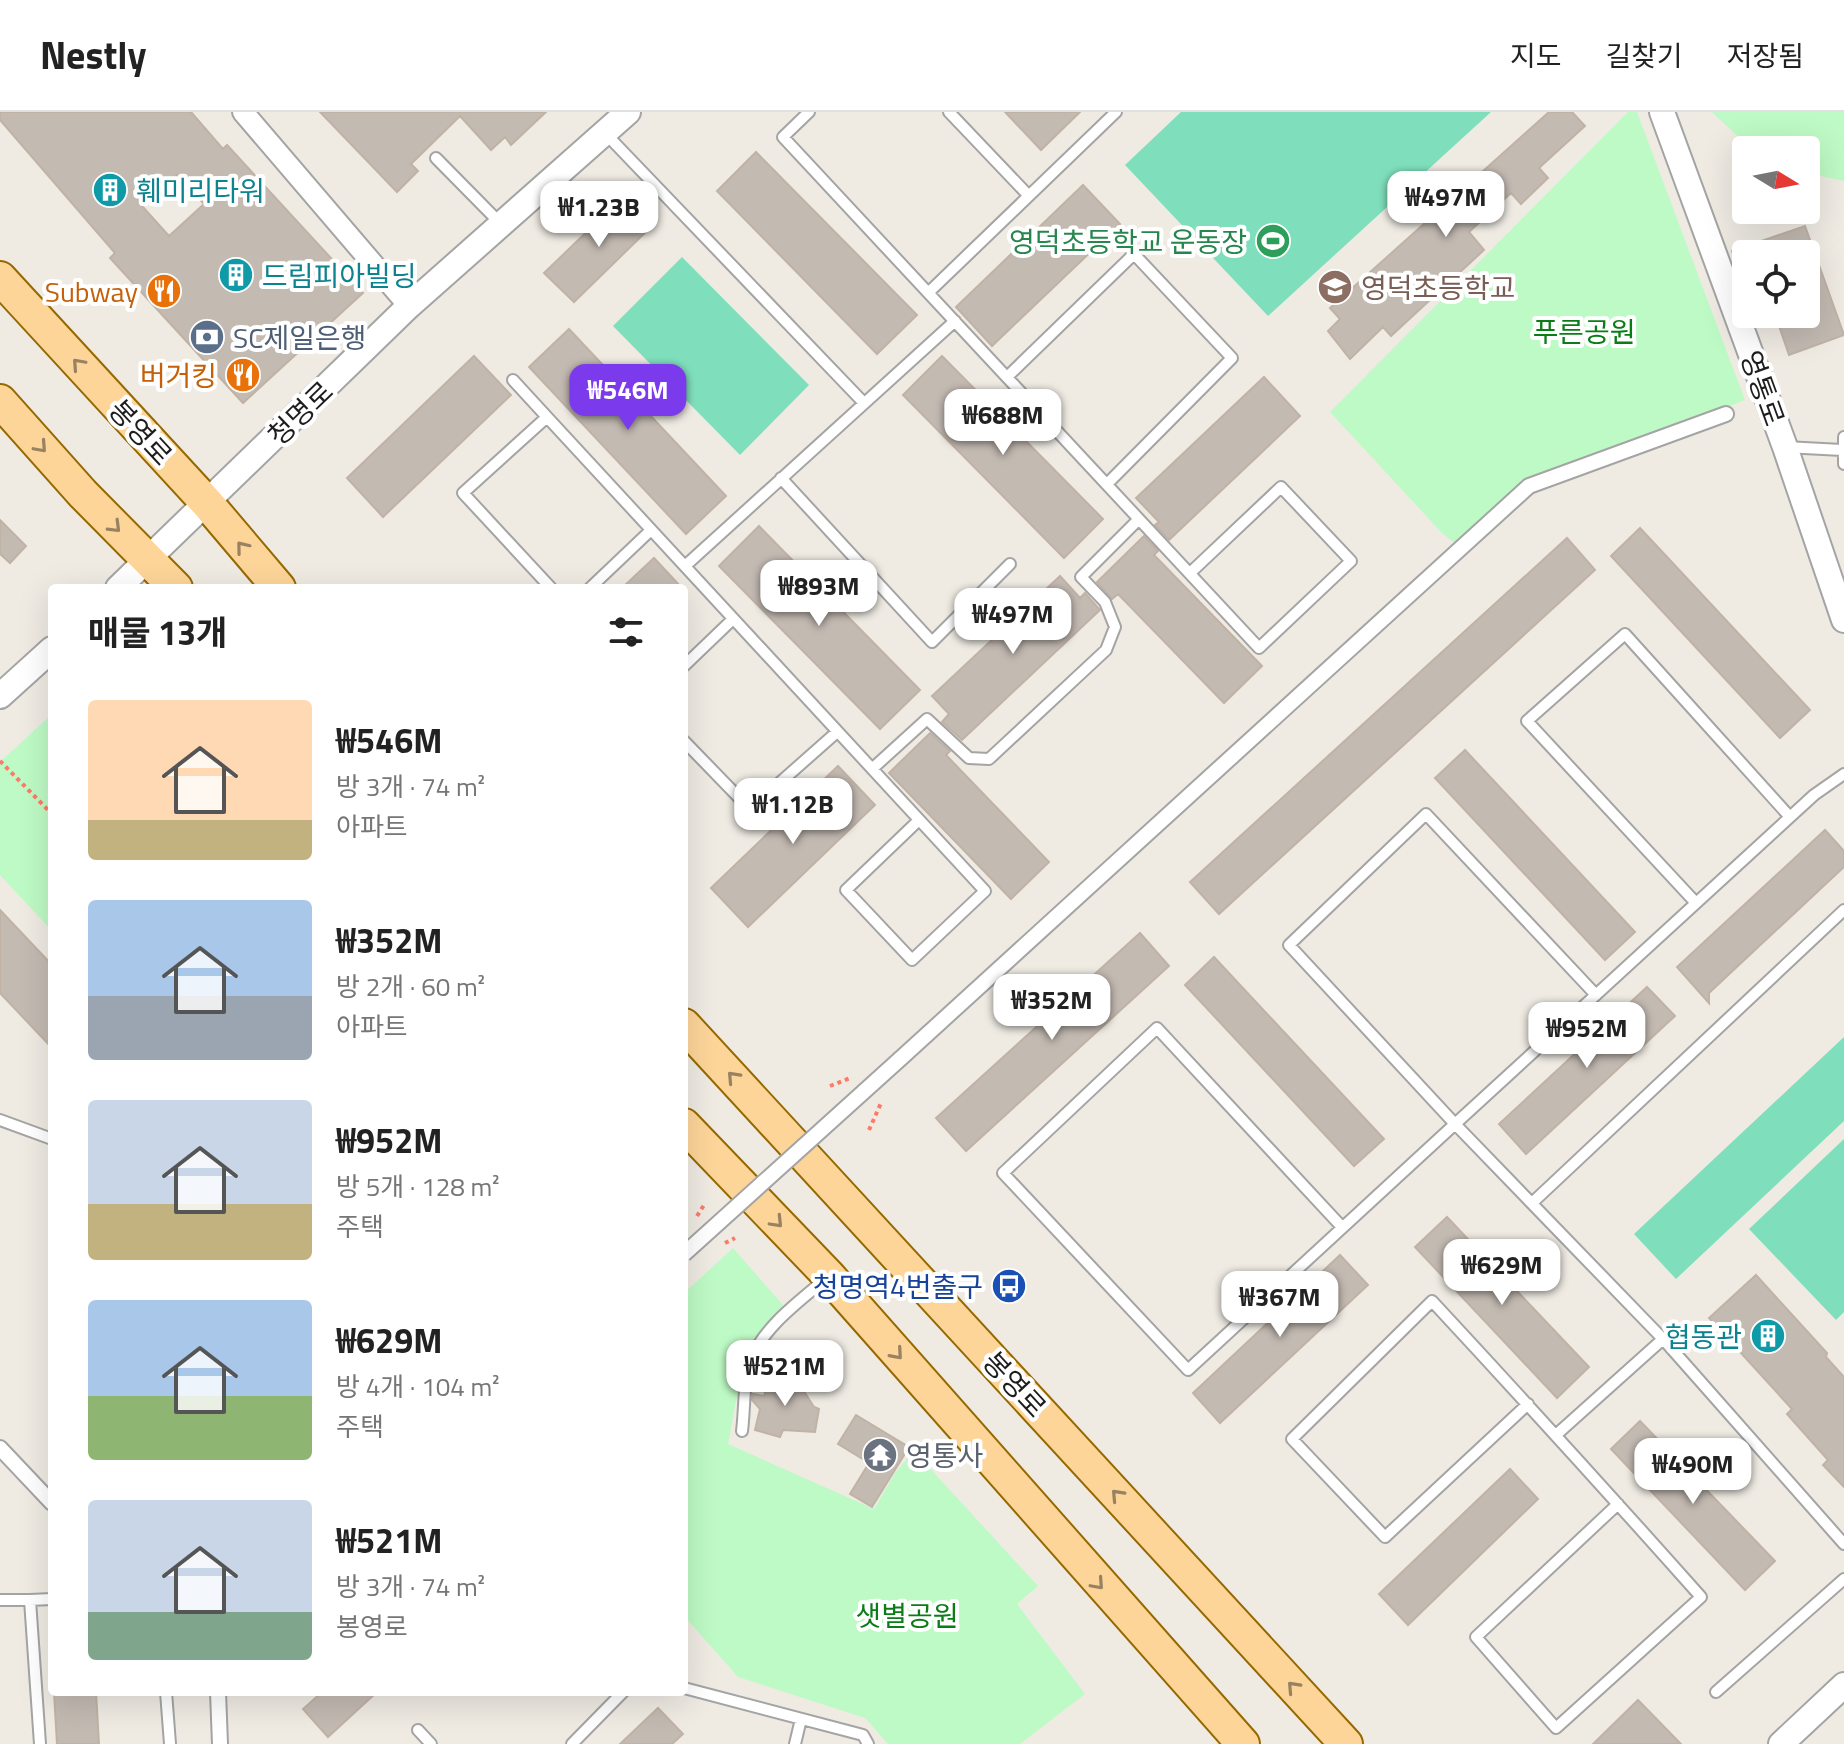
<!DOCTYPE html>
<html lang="ko">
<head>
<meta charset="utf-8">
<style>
	body { margin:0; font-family:"Titillium Web","Noto Sans KR",sans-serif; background:#f6f6f6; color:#222; height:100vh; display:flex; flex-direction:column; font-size:30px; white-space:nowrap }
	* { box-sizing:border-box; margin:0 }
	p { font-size:26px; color:#767676 }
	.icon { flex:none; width:44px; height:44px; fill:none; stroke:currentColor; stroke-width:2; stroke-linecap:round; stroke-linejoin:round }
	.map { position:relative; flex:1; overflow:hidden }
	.side { position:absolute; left:48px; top:472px; width:640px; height:1112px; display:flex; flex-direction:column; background:#fff; border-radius:8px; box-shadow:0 8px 32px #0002 }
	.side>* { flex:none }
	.needle { width:52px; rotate:100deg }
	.controls { position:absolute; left:1732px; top:24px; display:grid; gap:16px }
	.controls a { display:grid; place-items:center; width:88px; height:88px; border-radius:8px; background:#fff; box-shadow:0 8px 32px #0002; font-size:40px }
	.price { position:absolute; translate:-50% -68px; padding:0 18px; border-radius:16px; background:#fff; color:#222; font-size:26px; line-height:52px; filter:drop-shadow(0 2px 4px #0008) }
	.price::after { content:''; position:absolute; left:50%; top:48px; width:24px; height:18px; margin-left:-12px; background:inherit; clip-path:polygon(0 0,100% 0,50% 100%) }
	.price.current { background:#7c3aed; color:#fff }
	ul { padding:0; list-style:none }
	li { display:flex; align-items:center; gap:24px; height:200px; padding:0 40px }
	li span { display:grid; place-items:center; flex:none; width:224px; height:160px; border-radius:8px; color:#555 }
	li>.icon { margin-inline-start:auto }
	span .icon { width:96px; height:96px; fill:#fffc; stroke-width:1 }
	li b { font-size:34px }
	h2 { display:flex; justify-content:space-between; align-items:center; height:96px; padding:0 40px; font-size:34px }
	header { display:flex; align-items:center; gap:48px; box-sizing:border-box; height:112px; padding:0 40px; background:#fff; border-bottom:2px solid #e0e0e0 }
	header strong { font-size:38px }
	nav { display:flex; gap:44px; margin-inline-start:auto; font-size:28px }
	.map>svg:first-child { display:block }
</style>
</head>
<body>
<header>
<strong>Nestly</strong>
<nav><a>지도</a><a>길찾기</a><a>저장됨</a></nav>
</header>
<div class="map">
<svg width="1844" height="1632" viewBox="0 0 1844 1632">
	<rect width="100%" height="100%" fill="#efebe3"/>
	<!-- park -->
	<path fill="#befac5" d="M1628,0H1637L1745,288L1529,374L1461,436L1442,421L1330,300Z
		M1712,0H1844V69L1806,61V38H1752Z
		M52,602V819L0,763V650Z
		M733,1136L790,1201L744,1247L728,1332L874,1397L895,1361L914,1339L1038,1474L1017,1492L1085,1582L1020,1632H888L865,1606L738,1565L684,1504V1181Z"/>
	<!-- pitch -->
	<path fill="#7fdfbd" d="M1181,0H1491L1268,204L1125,53Z
		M682,145L809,273L740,343L613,214Z
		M1844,925V1009L1676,1167L1634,1122Z
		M1844,1027V1200L1836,1208L1749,1117Z"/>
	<!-- building -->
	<path fill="#c3bab2" stroke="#c0b2a5" stroke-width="2" fill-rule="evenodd" d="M0,0H191L223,37L227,33L363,181L243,291L110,146L115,141L0,8ZM177,63L204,92L169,124L142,94Z
		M320,0H546L511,33L505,25L491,38L460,4L411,52L418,59L397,80Z
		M1005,0H1080L1041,38Z
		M1549,0H1572L1585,14L1539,56L1548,66L1521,92L1511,81L1469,120L1484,138L1391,224L1383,215L1350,247L1328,219L1340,207L1330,196Z
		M756,40L917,203L877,242L717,79Z
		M1083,73L1120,112L992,234L956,195Z
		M625,83L654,112L574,190L544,161Z
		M1805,114L1844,223L1789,243L1775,202H1806V142H1733L1732,139Z
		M569,217L726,384L686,422L529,255Z
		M474,244L511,283L383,405L347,366Z
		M942,244L1103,407L1064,446L903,283Z
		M1264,265L1300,304L1169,428L1155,413L1159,410L1136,386Z
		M0,408L26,434L10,451L0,442Z
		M759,414L920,578L880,617L719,454Z
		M1640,416L1810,598L1780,626L1611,444Z
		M1144,424L1158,439L1154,443L1262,554L1224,591L1118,482L1112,487L1097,470Z
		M1567,426L1595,458L1219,802L1190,770Z
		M654,446L682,476H622Z
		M1060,464L1080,486L1085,481L1100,498L962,628L942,610L949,602L932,584Z
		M930,621L950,639L946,643L1049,750L1011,787L889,661Z
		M1465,638L1635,820L1605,848L1435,666Z
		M838,654L875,693L748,815L711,776Z
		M1825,718L1844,739V755L1709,881V891L1677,855Z
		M0,798L52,853V936L0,881Z
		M1140,821L1169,854L966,1039L936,1006Z
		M1214,845L1384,1027L1354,1054L1185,873Z
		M1647,875L1675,904L1526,1042L1499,1012Z
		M1447,1105L1589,1255L1557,1286L1415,1135Z
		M1340,1143L1368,1173L1220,1311L1193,1281Z
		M1756,1163L1827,1241L1826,1245L1844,1265V1375L1823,1353L1828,1348L1787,1302L1792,1297L1709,1206Z
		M772,1258L798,1270L814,1295L819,1297L815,1320L783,1318L780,1325L755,1318L760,1297L752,1288L753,1282L764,1284Z
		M856,1303L909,1335L872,1395L850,1382L869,1351L838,1332Z
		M1640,1309L1775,1449L1745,1478L1611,1337Z
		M1510,1357L1538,1387L1408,1513L1379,1482Z
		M54,1580H96L99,1632H57Z
		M322,1580H377L328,1625L303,1597Z
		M1638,1588L1681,1632H1593Z
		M658,1596L683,1622L672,1632H620Z"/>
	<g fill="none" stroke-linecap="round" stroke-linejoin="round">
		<!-- service casing -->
		<g stroke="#a4a4a4" stroke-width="14">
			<path id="service" d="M809,0L783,25L1259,536L1351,449L1281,375L1190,461
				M949,0L1029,84
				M605,21L863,290
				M436,46L500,111
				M929,180L1116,0
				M1007,265L1134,142L1232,246L1107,372
				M513,268L547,305L985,779L912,848L846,778L919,708
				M547,305L463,381L551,476
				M1844,325V352
				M1785,335L1842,338
				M781,366L932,530L1010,452
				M685,454L955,209
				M590,476L651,418
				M684,554L733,507
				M684,629L750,697L837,620
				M872,657L927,607L969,646L989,647L1106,538L1115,515L1105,490L1081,465L1139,407
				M1844,662L1814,683L1455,1012L1663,1227L1844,1432
				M1696,791L1527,609L1625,522L1790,705
				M0,1008L52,1027
				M1532,1091L1844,798
				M1341,1114L1157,916L1003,1061L1188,1258L1455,1012L1289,833L1426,702L1596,883
				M1528,1292L1385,1425L1292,1327L1432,1189C1523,1287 1612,1385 1701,1485L1556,1616L1476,1525L1618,1392
				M742,1319C745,1297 743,1266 752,1245C766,1213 799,1190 824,1168
				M1557,1322L1663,1227
				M0,1488H30L40,1632
				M30,1488L52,1487
				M684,1576L863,1623L868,1632
				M166,1580L170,1632
				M1716,1580L1844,1467
				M418,1618L431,1632
				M572,1632L623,1580
				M795,1632L801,1607"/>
		</g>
		<!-- pedestrian casing -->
		<g stroke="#a4a4a4" stroke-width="18">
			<path id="pedestrian" d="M900,947L1529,374L1726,302
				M0,1336L52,1391
				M218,1580L220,1632"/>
		</g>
		<!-- minor casing -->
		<g stroke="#a4a4a4" stroke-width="24">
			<path id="minor" d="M243,0L409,194"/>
		</g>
		<!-- tertiary casing -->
		<g stroke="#a4a4a4" stroke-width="28">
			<path id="tertiary" d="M1662,0L1785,335L1844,508
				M118,476L409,194L628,0
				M0,584L52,537
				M1781,1632L1844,1573"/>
		</g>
		<!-- primary casing -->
		<g stroke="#966900" stroke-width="36">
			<path id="primary" d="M0,166L207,391L279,476
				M0,289L83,382L176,476
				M684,913L1346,1632
				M684,1013L829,1164L1243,1632"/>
		</g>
		<!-- path -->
		<path stroke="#fc7a67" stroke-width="4" stroke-dasharray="4 4" stroke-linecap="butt" d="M0,649L52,702
			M830,974L850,966
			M869,1018L881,991
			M697,1104L704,1093
			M725,1131L735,1126"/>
		<!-- service -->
		<use href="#service" stroke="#fff" stroke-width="10"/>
		<!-- pedestrian -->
		<use href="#pedestrian" stroke="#fff" stroke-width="14"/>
		<!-- minor -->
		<use href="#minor" stroke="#fff" stroke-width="20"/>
		<!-- tertiary -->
		<use href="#tertiary" stroke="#fff" stroke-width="24"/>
		<!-- primary -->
		<use href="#primary" stroke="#fdd599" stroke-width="32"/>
		<!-- pedestrian-bridge casing -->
		<g stroke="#a4a4a4" stroke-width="18" stroke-linecap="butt">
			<path id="pedestrian-bridge" d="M684,1142L900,947"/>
		</g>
		<!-- pedestrian-bridge -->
		<use href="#pedestrian-bridge" stroke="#fff" stroke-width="14"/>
	</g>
	<!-- one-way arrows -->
	<defs><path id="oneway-chevron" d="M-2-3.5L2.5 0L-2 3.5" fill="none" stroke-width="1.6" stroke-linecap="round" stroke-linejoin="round" transform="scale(2)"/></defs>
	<g stroke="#988261">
		<use href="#oneway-chevron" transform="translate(78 252) rotate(-132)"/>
		<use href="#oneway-chevron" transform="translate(41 335) rotate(48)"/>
		<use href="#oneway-chevron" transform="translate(115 415) rotate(45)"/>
		<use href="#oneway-chevron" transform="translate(242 435) rotate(-129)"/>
		<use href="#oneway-chevron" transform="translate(733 965) rotate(-133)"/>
		<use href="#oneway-chevron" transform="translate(777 1110) rotate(46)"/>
		<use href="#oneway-chevron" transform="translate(897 1242) rotate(49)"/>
		<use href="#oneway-chevron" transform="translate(1117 1383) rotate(-133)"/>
		<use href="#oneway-chevron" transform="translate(1098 1472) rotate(48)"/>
		<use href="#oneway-chevron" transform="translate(1293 1575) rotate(-133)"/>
	</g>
	<!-- icons -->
	<defs>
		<g id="building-disc" transform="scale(1.8)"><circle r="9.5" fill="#0f9aa8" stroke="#fff"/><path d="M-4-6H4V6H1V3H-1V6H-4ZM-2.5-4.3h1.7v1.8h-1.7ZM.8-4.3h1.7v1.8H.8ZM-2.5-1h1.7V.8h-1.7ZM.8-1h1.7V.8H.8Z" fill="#fff"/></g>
		<g id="stadium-disc" transform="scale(1.8)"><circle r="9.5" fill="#2e9e5b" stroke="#fff"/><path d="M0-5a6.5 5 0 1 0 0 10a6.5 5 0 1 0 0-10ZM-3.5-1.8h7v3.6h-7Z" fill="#fff"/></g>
		<g id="school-disc" transform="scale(1.8)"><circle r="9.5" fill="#8d6e63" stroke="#fff"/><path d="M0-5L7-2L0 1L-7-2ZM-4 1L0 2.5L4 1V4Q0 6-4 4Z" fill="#fff"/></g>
		<g id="restaurant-disc" transform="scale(1.8)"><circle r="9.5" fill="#e8710a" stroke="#fff"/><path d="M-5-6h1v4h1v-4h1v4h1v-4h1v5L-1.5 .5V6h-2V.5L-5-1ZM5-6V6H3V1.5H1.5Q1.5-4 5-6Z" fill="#fff"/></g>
		<g id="bank-disc" transform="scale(1.8)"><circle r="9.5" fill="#5c6f8a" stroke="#fff"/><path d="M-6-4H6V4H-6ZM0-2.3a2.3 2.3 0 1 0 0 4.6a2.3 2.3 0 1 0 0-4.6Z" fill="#fff"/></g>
		<g id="bus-disc" transform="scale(1.8)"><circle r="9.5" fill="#1a4fb4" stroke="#fff"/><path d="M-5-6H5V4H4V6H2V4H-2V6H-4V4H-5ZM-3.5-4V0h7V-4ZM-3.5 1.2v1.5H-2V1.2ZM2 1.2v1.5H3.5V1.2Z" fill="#fff"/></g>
		<g id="temple-disc" transform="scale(1.8)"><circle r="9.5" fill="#6b7280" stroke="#fff"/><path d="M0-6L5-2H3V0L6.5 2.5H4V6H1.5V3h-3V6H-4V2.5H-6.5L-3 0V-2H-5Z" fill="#fff"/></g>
	</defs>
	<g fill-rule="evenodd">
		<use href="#building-disc" x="110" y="78"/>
		<use href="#stadium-disc" x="1273" y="129"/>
		<use href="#building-disc" x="236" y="163"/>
		<use href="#school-disc" x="1335" y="175"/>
		<use href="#restaurant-disc" x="164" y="179"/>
		<use href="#bank-disc" x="207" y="225"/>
		<use href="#restaurant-disc" x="243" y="263"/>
		<use href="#bus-disc" x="1009" y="1174"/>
		<use href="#building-disc" x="1768" y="1224"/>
		<use href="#temple-disc" x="880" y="1343"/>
	</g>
	<g text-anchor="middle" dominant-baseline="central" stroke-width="8" stroke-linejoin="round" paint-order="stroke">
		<!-- culture labels -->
		<g font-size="28" fill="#0d838f" stroke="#fff" text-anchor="start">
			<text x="136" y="78">훼미리타워</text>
			<text x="262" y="163">드림피아빌딩</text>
			<text x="1742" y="1224" text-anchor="end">협동관</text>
		</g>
		<!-- leisure labels -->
		<g font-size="28" fill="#27864d" stroke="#fff" text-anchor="end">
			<text x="1247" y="129">영덕초등학교 운동장</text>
		</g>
		<!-- education labels -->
		<g font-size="28" fill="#785e54" stroke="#fff" text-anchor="start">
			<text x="1361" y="175">영덕초등학교</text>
		</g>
		<!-- food labels -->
		<g font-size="28" fill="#c56008" stroke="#fff" text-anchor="end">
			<text x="138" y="179">Subway</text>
			<text x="217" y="263">버거킹</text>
		</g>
		<!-- park labels -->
		<g font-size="28" fill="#0a7d16" stroke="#fff">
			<text x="1584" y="219">푸른공원</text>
			<text x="907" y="1503">샛별공원</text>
		</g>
		<!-- service labels -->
		<g font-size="28" fill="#4e5e75" stroke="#fff" text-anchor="start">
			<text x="233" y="225">SC제일은행</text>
		</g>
		<!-- street labels -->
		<g font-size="28" fill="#1d1d1d" stroke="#fff">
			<text transform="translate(1763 276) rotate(70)">영통로</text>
			<text transform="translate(300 301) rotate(-44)">청명로</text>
			<text transform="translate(141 320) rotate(47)">봉영로</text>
			<text transform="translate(1015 1272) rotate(47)">봉영로</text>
		</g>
		<!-- transit labels -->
		<g font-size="28" fill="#164399" stroke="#fff" text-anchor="end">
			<text x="983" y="1174">청명역4번출구</text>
		</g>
		<!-- worship labels -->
		<g font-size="28" fill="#5b616d" stroke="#fff" text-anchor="start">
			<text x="906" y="1343">영통사</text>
		</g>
	</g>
</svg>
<div class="controls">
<a><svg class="needle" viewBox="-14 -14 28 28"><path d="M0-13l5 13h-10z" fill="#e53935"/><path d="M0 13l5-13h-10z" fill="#767676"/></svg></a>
<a><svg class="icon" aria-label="locate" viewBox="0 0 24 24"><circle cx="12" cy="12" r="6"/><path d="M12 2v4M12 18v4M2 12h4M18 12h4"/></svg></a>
</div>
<b class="price" style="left:1446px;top:127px">₩497M</b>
<b class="price" style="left:599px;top:137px">₩1.23B</b>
<b class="price current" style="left:628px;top:320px">₩546M</b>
<b class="price" style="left:1003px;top:345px">₩688M</b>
<b class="price" style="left:819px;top:516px">₩893M</b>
<b class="price" style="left:1013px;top:544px">₩497M</b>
<b class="price" style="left:793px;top:734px">₩1.12B</b>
<b class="price" style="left:1052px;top:930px">₩352M</b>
<b class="price" style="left:1587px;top:958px">₩952M</b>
<b class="price" style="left:1502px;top:1195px">₩629M</b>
<b class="price" style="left:1280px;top:1227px">₩367M</b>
<b class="price" style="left:785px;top:1296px">₩521M</b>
<b class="price" style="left:1693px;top:1394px">₩490M</b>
<section class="side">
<h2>매물 13개<svg class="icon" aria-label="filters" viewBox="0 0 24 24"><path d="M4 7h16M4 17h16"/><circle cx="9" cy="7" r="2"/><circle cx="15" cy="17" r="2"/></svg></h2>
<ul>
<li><span style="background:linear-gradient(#ffd9b3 75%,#c2b280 0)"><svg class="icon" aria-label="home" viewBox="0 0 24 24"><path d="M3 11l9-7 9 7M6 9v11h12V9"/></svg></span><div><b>₩546M</b><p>방 3개 · 74 m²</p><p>아파트</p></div></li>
<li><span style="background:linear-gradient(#a9c7e8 60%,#9aa5b1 0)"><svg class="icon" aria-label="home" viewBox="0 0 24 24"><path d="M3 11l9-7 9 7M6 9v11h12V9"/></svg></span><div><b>₩352M</b><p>방 2개 · 60 m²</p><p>아파트</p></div></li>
<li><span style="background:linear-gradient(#c9d6e8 65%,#c2b280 0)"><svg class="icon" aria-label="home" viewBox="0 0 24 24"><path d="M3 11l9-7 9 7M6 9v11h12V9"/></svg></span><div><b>₩952M</b><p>방 5개 · 128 m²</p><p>주택</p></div></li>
<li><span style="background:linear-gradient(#a9c7e8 60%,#8fb573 0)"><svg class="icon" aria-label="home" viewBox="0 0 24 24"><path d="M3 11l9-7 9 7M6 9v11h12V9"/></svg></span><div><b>₩629M</b><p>방 4개 · 104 m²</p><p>주택</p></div></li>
<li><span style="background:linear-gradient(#c9d6e8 70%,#7fa58c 0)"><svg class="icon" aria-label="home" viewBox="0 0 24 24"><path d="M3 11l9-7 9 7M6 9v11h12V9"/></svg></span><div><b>₩521M</b><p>방 3개 · 74 m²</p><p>봉영로</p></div></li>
</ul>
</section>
</div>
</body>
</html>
